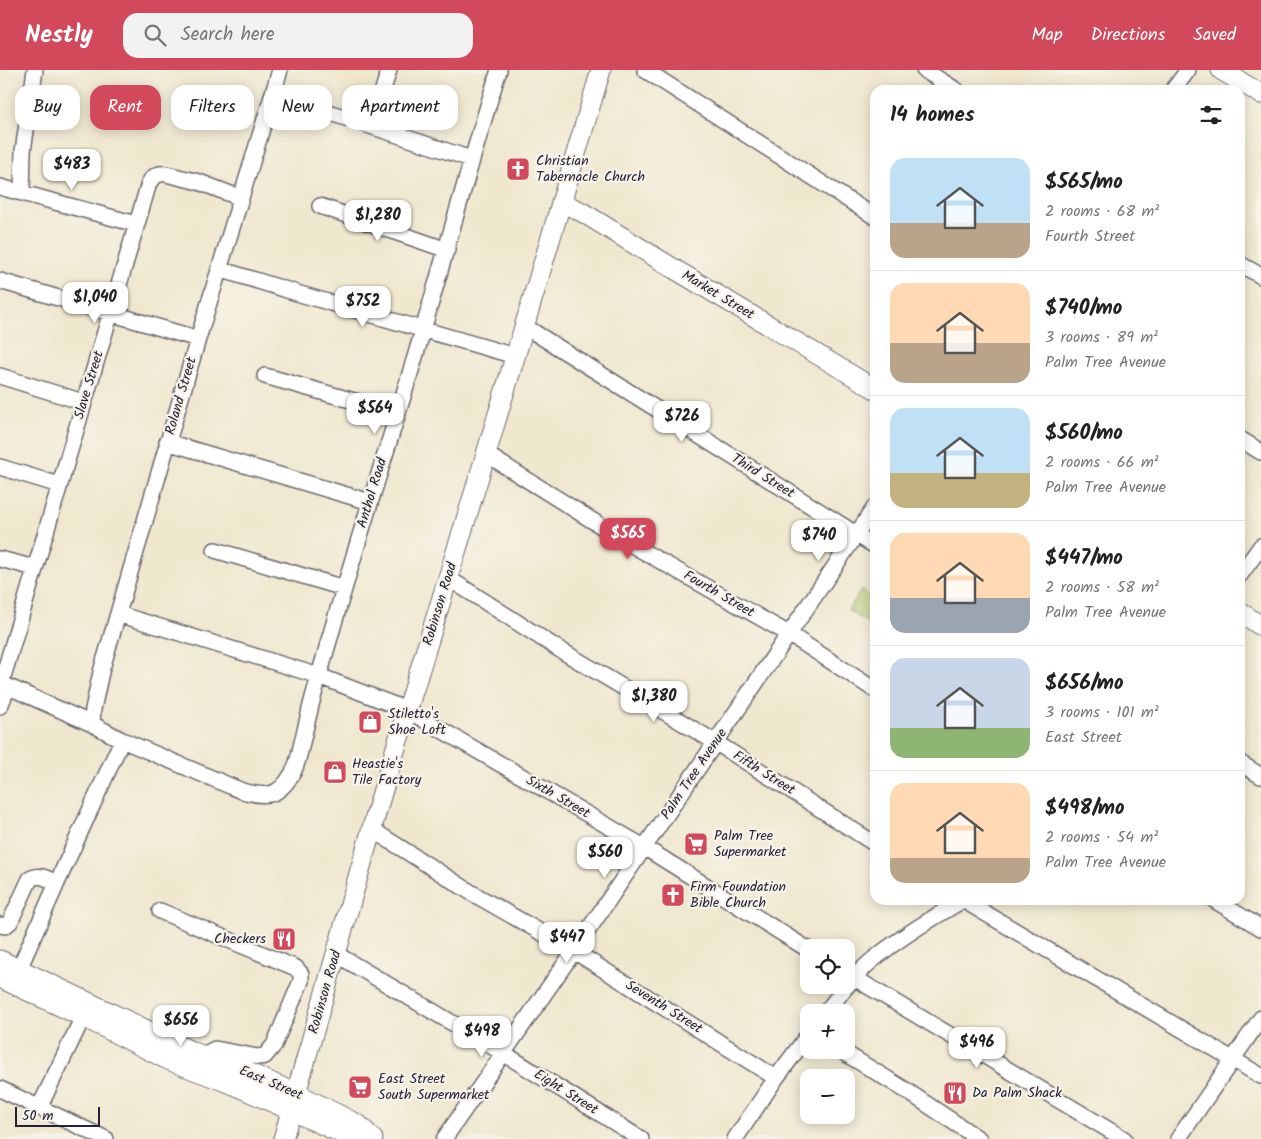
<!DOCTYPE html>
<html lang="en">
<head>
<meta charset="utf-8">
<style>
	body { margin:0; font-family:Kalam,sans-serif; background:#f2f2f2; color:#222; height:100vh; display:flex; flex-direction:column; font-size:19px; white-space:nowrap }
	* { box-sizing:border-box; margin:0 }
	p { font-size:16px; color:#767676 }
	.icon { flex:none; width:28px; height:28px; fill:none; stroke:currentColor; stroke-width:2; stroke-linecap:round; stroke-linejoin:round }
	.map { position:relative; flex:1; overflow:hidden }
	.details { position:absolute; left:870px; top:15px; width:375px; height:820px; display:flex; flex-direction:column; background:#fff; border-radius:15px; box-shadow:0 2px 12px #0003 }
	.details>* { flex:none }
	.hud { position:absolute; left:15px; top:15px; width:475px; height:45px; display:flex; gap:10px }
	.fabs { position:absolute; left:800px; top:869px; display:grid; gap:10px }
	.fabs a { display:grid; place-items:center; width:55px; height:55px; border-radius:10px; background:#fff; box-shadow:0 2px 12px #0003; font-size:25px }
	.scale { position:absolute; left:15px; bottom:12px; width:85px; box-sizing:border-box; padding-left:5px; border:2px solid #22223b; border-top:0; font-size:14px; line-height:18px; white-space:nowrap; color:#22223b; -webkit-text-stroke:4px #f7f3e8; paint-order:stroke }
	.price { position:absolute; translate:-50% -42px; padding:0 11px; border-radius:10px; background:#fff; color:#222; font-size:16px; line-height:32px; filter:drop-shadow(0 1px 2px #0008) }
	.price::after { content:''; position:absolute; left:50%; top:30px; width:15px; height:11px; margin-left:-8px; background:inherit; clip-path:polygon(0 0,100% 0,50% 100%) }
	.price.current { background:#d1495b; color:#fff }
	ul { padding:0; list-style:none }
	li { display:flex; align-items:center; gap:15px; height:125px; padding:0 20px }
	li+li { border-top:1px solid #e0e0e0 }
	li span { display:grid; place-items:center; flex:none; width:140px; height:100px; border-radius:15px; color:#555 }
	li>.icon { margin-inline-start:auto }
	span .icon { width:60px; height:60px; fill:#fffc; stroke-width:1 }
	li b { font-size:21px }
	h2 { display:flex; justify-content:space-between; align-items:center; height:60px; padding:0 20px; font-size:21px }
	.tag { padding:0 18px; border-radius:15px; background:#fff; box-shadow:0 2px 12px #0003; font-size:18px; line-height:45px }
	.tag.current { background:#d1495b; color:#fff }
	header { display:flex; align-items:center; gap:30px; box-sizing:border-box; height:70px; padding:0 25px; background:#d1495b; color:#fff }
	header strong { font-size:24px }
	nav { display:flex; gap:28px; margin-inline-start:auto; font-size:18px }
	.search { width:350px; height:45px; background:#f2f2f2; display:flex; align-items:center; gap:12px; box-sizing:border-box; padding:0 18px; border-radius:15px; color:#767676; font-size:19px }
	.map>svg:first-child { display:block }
</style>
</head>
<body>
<header>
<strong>Nestly</strong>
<div class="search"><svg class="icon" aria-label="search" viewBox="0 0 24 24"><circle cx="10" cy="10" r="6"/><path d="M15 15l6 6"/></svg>Search here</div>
<nav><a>Map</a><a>Directions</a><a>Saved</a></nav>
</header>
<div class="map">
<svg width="1261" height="1069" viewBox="0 0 1261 1069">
	<rect width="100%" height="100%" fill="#f7f3e8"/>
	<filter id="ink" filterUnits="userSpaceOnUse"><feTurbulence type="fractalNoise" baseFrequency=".02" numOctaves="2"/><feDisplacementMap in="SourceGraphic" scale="10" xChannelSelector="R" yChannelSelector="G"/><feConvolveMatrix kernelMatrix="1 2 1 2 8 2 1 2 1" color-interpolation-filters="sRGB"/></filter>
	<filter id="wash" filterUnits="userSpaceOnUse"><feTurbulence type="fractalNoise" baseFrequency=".0096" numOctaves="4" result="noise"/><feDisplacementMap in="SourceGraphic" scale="20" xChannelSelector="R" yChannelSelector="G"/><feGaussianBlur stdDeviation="1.12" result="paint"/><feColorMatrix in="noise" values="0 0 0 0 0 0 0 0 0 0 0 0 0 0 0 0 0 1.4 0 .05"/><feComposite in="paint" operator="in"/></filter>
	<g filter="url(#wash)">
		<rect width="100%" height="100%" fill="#efe7ce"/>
		<!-- green -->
		<path fill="#aac166" stroke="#667250" d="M861,520L875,529V558L848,540Z"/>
	</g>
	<g filter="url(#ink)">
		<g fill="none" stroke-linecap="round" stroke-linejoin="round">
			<!-- minor casing -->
			<g stroke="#6a676e" stroke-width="18">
				<path id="minor" d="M645,0L875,147
					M924,0L956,20
					M1173,20L1188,0
					M273,24L471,89
					M372,56L389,0
					M0,117L136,154
					M22,122L23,81L35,0
					M320,136L447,180
					M1240,194L1261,206
					M219,199L300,224L515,286
					M0,211L110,243L198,269
					M524,256L875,476
					M0,306L83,332
					M265,306L397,343
					M1240,369L1261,382
					M167,372L370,432
					M486,384L625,471L789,564L875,620
					M0,397L59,415
					M215,480L344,518
					M0,489L35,498
					M1240,505L1261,476
					M448,508L557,578L715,672L875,774
					M118,544L319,606L407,640L644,777L809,880
					M0,613L92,654L122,670L242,721C266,727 278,728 292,704C297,696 299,686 301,677C304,663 308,649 311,635C322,595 333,555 345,516C370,430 398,346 423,260C448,174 472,86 499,0
					M1,614L149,113C153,106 158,103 166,104L199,112L241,128
					M0,636L8,617
					M92,654L93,639L101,602L198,269L280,0
					M1240,693L1261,706
					M371,759L472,823L574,881L776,1008
					M963,830L1261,1006
					M1214,830L1261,858
					M160,841L296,898L301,904V911L274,975L265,986L258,987L215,979L201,986
					M0,855L5,856L10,852L30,809C40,803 47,809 57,813
					M336,884L503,983L641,1069
					M19,899L57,813L122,670
					M846,903L1124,1069
					M826,942C841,923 856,903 875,888C902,866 933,848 963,830
					M840,980L907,1021L979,1069
					M0,1019L106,1069
					M39,1038L83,947
					M444,1069L574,881L875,437
					M735,1069L776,1008L809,964
					M1178,1069L1261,948"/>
			</g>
			<!-- major casing -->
			<g stroke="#6a676e" stroke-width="21">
				<path id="major" d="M1221,0L1261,24
					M561,132L582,142L676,200L875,319
					M1240,542L1261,556
					M0,890L191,981L250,1003L308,1029L359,1055L373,1069
					M0,908L83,947L168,990L234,1015L354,1069
					M283,1069L382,723L486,384L601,0"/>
			</g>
			<!-- minor -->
			<use href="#minor" stroke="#fff" stroke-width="15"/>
			<!-- major -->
			<use href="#major" stroke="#fff" stroke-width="19"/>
		</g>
	</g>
	<!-- icons -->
	<defs>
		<g id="church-square" transform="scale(1.25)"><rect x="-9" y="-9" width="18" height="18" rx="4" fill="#d1495b" stroke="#f7f3e8"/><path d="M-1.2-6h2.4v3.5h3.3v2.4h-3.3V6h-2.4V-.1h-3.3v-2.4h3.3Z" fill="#fff"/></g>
		<g id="shop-square" transform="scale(1.25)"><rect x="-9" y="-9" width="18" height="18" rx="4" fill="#d1495b" stroke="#f7f3e8"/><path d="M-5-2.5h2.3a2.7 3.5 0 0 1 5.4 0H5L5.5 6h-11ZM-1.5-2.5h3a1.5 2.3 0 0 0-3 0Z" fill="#fff"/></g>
		<g id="supermarket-square" transform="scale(1.25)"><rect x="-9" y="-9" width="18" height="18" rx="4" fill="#d1495b" stroke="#f7f3e8"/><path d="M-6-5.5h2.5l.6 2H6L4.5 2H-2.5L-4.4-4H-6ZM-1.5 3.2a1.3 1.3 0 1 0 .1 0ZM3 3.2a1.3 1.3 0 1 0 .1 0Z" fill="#fff"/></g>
		<g id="restaurant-square" transform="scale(1.25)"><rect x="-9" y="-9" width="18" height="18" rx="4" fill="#d1495b" stroke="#f7f3e8"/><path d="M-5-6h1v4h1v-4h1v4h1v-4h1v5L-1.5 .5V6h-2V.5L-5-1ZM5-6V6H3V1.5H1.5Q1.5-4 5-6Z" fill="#fff"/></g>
	</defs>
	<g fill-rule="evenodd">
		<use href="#church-square" x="518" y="99"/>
		<use href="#shop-square" x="370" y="652"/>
		<use href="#shop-square" x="335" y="702"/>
		<use href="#supermarket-square" x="696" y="774"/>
		<use href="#church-square" x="673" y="825"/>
		<use href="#restaurant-square" x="284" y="869"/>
		<use href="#supermarket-square" x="360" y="1017"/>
		<use href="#restaurant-square" x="955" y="1023"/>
	</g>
	<g text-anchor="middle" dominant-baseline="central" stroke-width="4.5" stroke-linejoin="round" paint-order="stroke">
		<!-- poi labels -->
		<g font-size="14" fill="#22223b" stroke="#f7f3e8" text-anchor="start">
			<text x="536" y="91">Christian<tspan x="536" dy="16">Tabernacle Church</tspan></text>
			<text x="388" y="644">Stiletto's<tspan x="388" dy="16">Shoe Loft</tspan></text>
			<text x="352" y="694">Heastie's<tspan x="352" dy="16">Tile Factory</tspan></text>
			<text x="714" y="766">Palm Tree<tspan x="714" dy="16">Supermarket</tspan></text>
			<text x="690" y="817">Firm Foundation<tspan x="690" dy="16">Bible Church</tspan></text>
			<text x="266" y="869" text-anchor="end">Checkers</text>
			<text x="378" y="1009">East Street<tspan x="378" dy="16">South Supermarket</tspan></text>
			<text x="972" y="1023">Da Palm Shack</text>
		</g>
		<!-- street labels -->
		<g font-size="14" fill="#22223b" stroke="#f7f3e8">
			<text transform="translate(718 225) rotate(31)">Market Street</text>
			<text transform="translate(89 315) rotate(-73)">Slave Street</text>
			<text transform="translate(181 326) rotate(-74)">Roland Street</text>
			<text transform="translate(763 406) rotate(32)">Third Street</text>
			<text transform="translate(372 423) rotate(-73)">Anthol Road</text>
			<text transform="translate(719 524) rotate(30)">Fourth Street</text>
			<text transform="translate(440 534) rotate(-73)">Robinson Road</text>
			<text transform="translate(764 703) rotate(32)">Fifth Street</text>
			<text transform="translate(694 704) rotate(-56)">Palm Tree Avenue</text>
			<text transform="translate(558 727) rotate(30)">Sixth Street</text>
			<text transform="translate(325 922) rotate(-74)">Robinson Road</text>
			<text transform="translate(664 937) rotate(32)">Seventh Street</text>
			<text transform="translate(271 1013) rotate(23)">East Street</text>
			<text transform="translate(566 1022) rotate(32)">Eight Street</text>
		</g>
	</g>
</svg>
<div class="fabs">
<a><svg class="icon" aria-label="locate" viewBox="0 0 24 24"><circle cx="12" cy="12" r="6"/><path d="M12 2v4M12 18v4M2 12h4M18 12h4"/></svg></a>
<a>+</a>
<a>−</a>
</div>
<div class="scale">50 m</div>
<b class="price" style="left:72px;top:121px">$483</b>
<b class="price" style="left:378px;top:172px">$1,280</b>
<b class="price" style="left:95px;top:254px">$1,040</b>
<b class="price" style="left:363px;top:258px">$752</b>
<b class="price" style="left:375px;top:365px">$564</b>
<b class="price" style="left:682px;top:373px">$726</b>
<b class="price current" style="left:628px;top:490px">$565</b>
<b class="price" style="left:819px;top:492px">$740</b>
<b class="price" style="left:654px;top:653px">$1,380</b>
<b class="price" style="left:605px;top:809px">$560</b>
<b class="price" style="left:567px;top:894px">$447</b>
<b class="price" style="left:181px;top:977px">$656</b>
<b class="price" style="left:482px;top:988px">$498</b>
<b class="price" style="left:977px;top:999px">$496</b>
<div class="hud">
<a class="tag">Buy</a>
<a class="tag current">Rent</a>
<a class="tag">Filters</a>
<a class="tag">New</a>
<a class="tag">Apartment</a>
</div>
<section class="details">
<h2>14 homes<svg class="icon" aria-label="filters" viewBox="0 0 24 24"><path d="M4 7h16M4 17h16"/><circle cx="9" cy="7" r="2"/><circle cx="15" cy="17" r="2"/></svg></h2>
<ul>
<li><span style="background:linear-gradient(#bfe0f5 65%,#b9a48a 0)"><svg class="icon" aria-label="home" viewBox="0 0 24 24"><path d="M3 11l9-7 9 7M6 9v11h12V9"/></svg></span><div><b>$565/mo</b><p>2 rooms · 68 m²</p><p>Fourth Street</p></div></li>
<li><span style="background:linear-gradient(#ffd9b3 60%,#b9a48a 0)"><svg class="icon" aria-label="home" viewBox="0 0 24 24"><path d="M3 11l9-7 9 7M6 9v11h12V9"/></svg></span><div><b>$740/mo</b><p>3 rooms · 89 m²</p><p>Palm Tree Avenue</p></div></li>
<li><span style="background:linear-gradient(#bfe0f5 65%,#c2b280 0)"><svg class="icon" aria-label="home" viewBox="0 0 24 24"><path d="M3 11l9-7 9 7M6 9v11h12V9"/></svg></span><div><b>$560/mo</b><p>2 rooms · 66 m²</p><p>Palm Tree Avenue</p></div></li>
<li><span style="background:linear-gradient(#ffd9b3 65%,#9aa5b1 0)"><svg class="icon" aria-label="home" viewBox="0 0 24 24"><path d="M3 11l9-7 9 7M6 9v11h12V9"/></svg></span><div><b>$447/mo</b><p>2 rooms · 58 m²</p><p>Palm Tree Avenue</p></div></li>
<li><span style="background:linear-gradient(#c9d6e8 70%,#8fb573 0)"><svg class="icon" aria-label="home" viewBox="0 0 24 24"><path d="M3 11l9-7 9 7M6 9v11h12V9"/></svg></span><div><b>$656/mo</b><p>3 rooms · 101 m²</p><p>East Street</p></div></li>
<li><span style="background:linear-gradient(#ffd9b3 75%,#b9a48a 0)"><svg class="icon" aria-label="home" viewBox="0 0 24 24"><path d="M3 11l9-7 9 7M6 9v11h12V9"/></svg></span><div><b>$498/mo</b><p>2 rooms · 54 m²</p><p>Palm Tree Avenue</p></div></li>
</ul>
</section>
</div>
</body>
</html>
